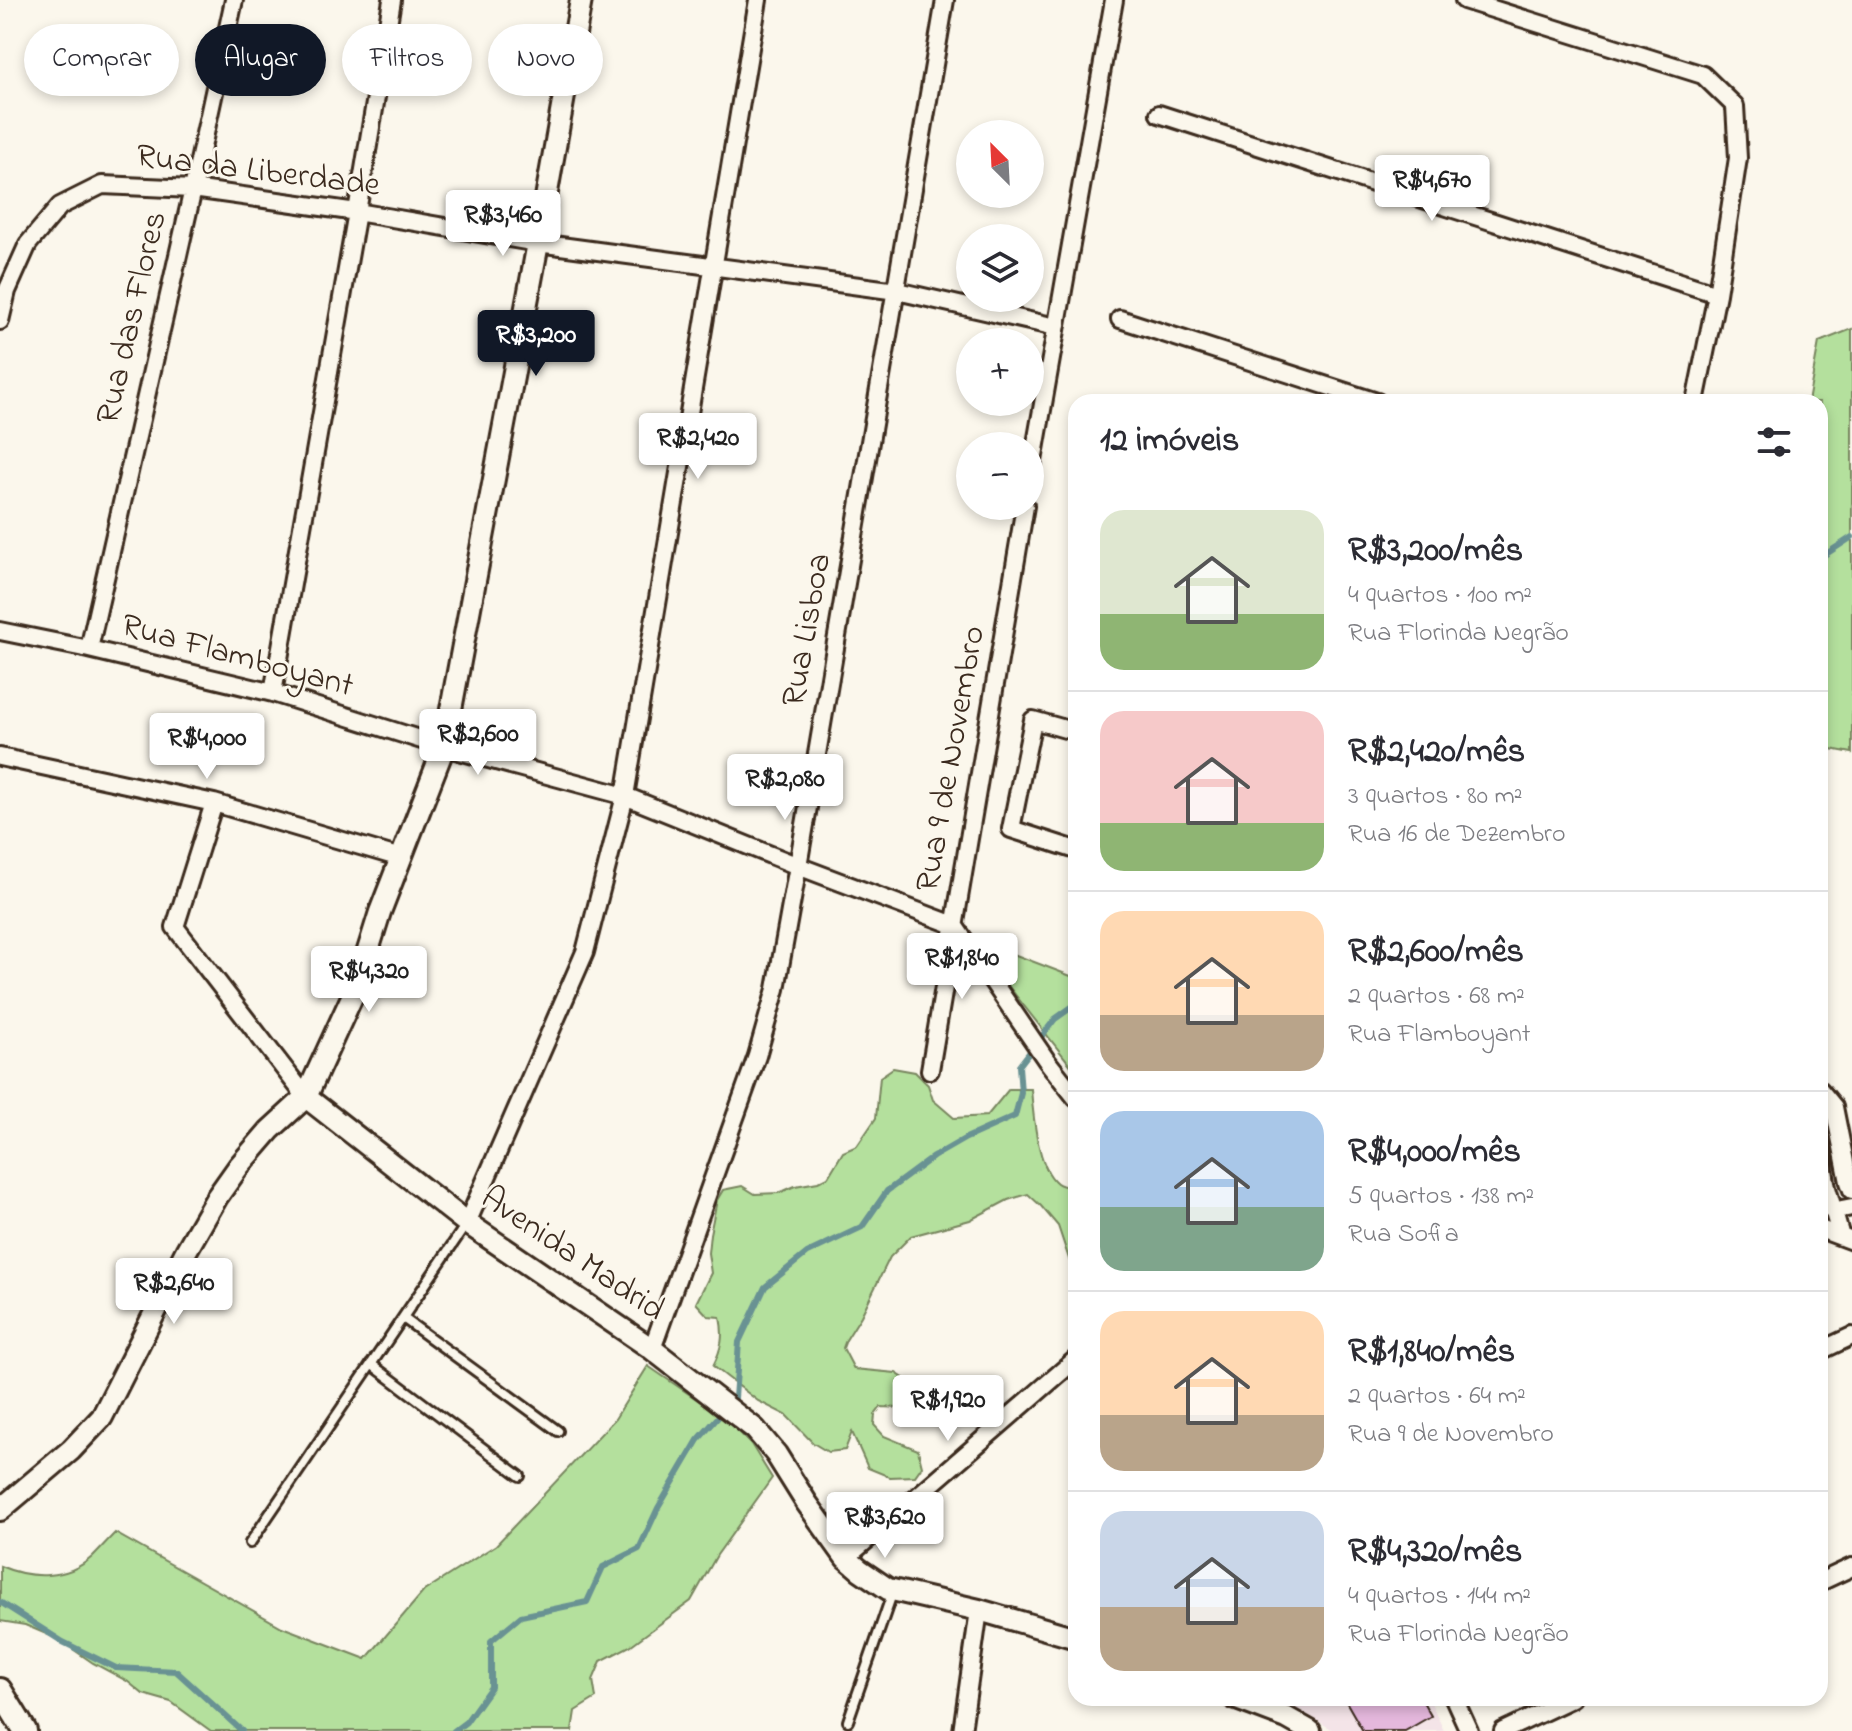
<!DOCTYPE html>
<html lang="pt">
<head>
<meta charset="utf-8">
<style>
	body { margin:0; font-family:"Indie Flower",sans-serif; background:#f7f7f7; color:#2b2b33; height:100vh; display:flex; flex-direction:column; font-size:30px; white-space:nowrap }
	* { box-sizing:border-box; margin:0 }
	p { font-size:26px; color:#7c7c81 }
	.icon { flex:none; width:44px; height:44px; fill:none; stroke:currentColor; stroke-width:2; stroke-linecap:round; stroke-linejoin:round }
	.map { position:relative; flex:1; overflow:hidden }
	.sheet { position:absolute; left:1068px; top:394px; width:760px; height:1312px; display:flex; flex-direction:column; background:#fff; border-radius:24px; box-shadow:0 4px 12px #0003 }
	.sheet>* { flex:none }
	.banner { position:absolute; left:24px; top:24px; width:760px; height:72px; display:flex; gap:16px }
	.needle { width:52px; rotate:336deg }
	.buttons { position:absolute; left:956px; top:120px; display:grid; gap:16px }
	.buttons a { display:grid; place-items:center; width:88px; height:88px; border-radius:50%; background:#fff; box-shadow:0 4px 12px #0003; font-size:40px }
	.price { position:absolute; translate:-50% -68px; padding:0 18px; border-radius:8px; background:#fff; color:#222; font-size:26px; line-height:52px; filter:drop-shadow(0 2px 4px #0008) }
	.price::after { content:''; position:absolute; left:50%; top:48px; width:24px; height:18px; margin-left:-12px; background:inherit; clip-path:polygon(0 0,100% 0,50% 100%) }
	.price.selected { background:#111827; color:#fff }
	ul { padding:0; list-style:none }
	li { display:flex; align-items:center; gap:24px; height:200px; padding:0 32px }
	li+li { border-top:2px solid #e1e1e2 }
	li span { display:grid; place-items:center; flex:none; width:224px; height:160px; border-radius:24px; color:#555 }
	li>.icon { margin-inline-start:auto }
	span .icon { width:96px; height:96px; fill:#fffc; stroke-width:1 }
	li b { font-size:34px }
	h2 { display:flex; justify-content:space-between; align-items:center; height:96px; padding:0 32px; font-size:34px }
	.tag { padding:0 28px; border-radius:36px; background:#fff; box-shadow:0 4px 12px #0003; font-size:28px; line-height:72px }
	.tag.selected { background:#111827; color:#fff }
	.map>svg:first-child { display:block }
</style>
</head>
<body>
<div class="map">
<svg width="1852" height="1731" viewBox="0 0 1852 1731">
	<rect width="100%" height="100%" fill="#fbf7ec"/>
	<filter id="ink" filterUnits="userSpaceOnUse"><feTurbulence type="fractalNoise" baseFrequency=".0125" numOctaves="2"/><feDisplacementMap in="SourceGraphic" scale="16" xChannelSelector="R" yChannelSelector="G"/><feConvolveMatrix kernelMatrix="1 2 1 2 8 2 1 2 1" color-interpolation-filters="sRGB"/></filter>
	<g filter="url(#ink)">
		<!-- built -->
		<path fill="#f4e4e8" d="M1270,1698H1429L1444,1731H1335L1290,1705Z"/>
		<!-- green -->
		<path fill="#b4e09d" stroke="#78855e" stroke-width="2" d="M1852,329V753L1820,747V402H1808L1819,342Z
			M1008,952L1076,978V1072L984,955Z
			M893,1068L915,1072L928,1085L933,1100L954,1118L987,1116L1009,1089H1031C1033,1113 1037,1167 1057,1183C1062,1187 1070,1187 1076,1188V1269L1072,1268L1058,1226L1041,1206L1028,1194L1008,1200L970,1220L911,1236L890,1257L861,1316L846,1340L843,1348L854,1369L896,1373L926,1393L919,1409L881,1407L875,1415L874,1425L884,1436L918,1450L922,1466L915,1476L890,1477L868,1468L852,1432L845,1450L828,1452L813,1443L786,1415L758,1401L713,1366C722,1348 724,1336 720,1317L708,1316L696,1303L711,1273L708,1253L710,1234L717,1200L723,1190L742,1186L755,1194L779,1193L795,1186L818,1182L828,1177L843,1152L857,1146L876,1118L880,1077Z
			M648,1366L727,1420L751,1444L772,1478L717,1555L691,1601L630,1646L601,1661L593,1680L596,1698L575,1711L572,1731H211L171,1702L143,1694L127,1681L93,1663L58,1639L25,1625L0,1621V1566C30,1579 67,1580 92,1557C100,1549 107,1541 115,1533L282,1627L366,1659L424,1591L496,1545L615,1419Z"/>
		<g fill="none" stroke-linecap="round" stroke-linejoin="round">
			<!-- stream -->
			<path stroke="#699293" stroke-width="6" d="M1820,558L1852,537
				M0,1602L63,1642L116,1668L176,1671L242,1731
				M454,1731L466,1722L491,1687V1641L521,1616L587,1602L603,1567L639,1549L658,1508L698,1440L735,1398L739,1342L765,1287L807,1253L862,1227L887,1191L933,1157L966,1138L1015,1116L1021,1093L1019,1066L1055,1019L1076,1004"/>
		</g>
		<!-- building -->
		<path fill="#e5b8dd" stroke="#3b2a1e" stroke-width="2" d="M1344,1698H1421L1431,1716L1405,1731H1363Z"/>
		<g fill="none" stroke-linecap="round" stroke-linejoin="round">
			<!-- service casing -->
			<g stroke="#3b2a1e" stroke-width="14">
				<path id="service" d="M403,1318L558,1431
					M371,1364L520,1476
					M250,1543L467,1223
					M848,1721L893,1591"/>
			</g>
			<!-- minor casing -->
			<g stroke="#3b2a1e" stroke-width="22">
				<path id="minor" d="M1464,0L1703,75L1735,106L1738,158L1717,294L1695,402
					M1159,114L1717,294
					M1120,319L1377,402
					M0,321L7,291L28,244L60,206L102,185L193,189L357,212L538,243L897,291L1056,327
					M1030,478L1114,0
					M0,631L89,649L273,693L444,747L625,796L798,866L954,925
					M89,649L193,189L234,0
					M273,693L357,212L392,0
					M1076,732L1033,720L1011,829L1076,850
					M0,757L214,803L401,858
					M214,803L175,927L306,1097
					M954,925L1047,1061L1076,1098
					M930,1070L1025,506
					M1820,1090L1834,1107L1849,1182L1852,1190
					M1820,1146L1827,1188L1841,1237
					M1832,1211L1852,1207
					M467,1223L585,952L625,796L758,0
					M1820,1229L1852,1241
					M652,1349L757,1056L776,989L798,866L945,0
					M1820,1351L1852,1336
					M846,1558L1076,1359
					M1820,1582L1852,1567
					M1454,1698L1469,1731
					M962,1731L979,1610
					M1503,1731L1573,1698"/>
			</g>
			<!-- tertiary casing -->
			<g stroke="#3b2a1e" stroke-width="26">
				<path id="tertiary" d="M306,1097L467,1223L652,1349L755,1429L776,1454L806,1502L846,1558L860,1570L888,1589L979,1610L1076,1638
					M0,1510L71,1450L102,1417L186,1251L217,1197L239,1166L270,1130L306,1097L357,986L380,912L444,747L538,243L581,0
					M1234,1698L1287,1718L1310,1731"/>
			</g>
			<!-- secondary casing -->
			<g stroke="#3b2a1e" stroke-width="28">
				<path id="secondary" d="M0,1690L25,1731"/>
			</g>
			<!-- service -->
			<use href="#service" stroke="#fbf7ec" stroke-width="8"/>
			<!-- minor -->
			<use href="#minor" stroke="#fbf7ec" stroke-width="16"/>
			<!-- tertiary -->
			<use href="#tertiary" stroke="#fbf7ec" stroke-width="20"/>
			<!-- secondary -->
			<use href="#secondary" stroke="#fbf7ec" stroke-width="22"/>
		</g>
	</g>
	<g text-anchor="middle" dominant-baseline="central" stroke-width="6" stroke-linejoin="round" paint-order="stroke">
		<!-- street labels -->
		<g font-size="34" fill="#3b2a1e" stroke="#fbf7ec">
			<text transform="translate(258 172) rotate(7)">Rua da Liberdade</text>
			<text transform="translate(133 318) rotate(-77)">Rua das Flores</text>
			<text transform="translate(808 630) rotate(-80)">Rua Lisboa</text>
			<text transform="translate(237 657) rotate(15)">Rua Flamboyant</text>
			<text transform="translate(952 759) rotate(-80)">Rua 9 de Novembro</text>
			<text transform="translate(572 1255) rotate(34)">Avenida Madrid</text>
		</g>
	</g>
</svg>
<div class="buttons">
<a><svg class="needle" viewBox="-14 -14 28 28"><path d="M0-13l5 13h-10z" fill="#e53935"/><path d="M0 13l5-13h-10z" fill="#7c7c81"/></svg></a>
<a><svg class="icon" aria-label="layers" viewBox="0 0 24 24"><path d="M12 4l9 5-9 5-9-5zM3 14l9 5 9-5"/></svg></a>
<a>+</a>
<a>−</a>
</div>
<b class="price" style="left:1432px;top:223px">R$4,670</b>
<b class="price" style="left:503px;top:258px">R$3,460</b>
<b class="price selected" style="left:536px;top:378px">R$3,200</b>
<b class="price" style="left:698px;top:481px">R$2,420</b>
<b class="price" style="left:478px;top:777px">R$2,600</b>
<b class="price" style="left:207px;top:781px">R$4,000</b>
<b class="price" style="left:785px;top:822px">R$2,080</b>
<b class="price" style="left:962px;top:1001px">R$1,840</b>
<b class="price" style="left:369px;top:1014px">R$4,320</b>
<b class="price" style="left:174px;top:1326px">R$2,640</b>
<b class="price" style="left:948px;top:1443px">R$1,920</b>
<b class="price" style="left:885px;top:1560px">R$3,620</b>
<div class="banner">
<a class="tag">Comprar</a>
<a class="tag selected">Alugar</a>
<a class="tag">Filtros</a>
<a class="tag">Novo</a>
</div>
<section class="sheet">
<h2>12 imóveis<svg class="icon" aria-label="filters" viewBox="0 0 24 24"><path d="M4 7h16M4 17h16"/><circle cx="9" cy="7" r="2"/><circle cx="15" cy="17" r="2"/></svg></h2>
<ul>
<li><span style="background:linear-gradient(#dfe7d0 65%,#8fb573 0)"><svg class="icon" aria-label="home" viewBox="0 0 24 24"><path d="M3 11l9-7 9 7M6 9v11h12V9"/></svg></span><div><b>R$3,200/mês</b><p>4 quartos · 100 m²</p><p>Rua Florinda Negrão</p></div></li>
<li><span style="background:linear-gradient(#f6c9c9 70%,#8fb573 0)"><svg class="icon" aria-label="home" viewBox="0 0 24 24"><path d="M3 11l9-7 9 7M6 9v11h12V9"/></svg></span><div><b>R$2,420/mês</b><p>3 quartos · 80 m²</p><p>Rua 16 de Dezembro</p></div></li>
<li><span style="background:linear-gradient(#ffd9b3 65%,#b9a48a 0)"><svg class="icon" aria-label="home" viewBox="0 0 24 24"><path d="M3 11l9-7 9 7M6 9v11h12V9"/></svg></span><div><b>R$2,600/mês</b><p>2 quartos · 68 m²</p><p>Rua Flamboyant</p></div></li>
<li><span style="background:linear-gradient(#a9c7e8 60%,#7fa58c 0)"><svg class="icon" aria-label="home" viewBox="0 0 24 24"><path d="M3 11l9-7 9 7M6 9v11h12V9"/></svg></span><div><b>R$4,000/mês</b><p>5 quartos · 138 m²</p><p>Rua Sofia</p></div></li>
<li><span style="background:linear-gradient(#ffd9b3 65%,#b9a48a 0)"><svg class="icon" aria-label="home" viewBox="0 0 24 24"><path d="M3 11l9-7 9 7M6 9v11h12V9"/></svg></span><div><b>R$1,840/mês</b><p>2 quartos · 64 m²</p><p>Rua 9 de Novembro</p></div></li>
<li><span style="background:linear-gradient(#c9d6e8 60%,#b9a48a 0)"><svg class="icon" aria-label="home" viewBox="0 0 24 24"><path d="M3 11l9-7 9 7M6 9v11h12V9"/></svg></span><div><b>R$4,320/mês</b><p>4 quartos · 144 m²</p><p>Rua Florinda Negrão</p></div></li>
</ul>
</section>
</div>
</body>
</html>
